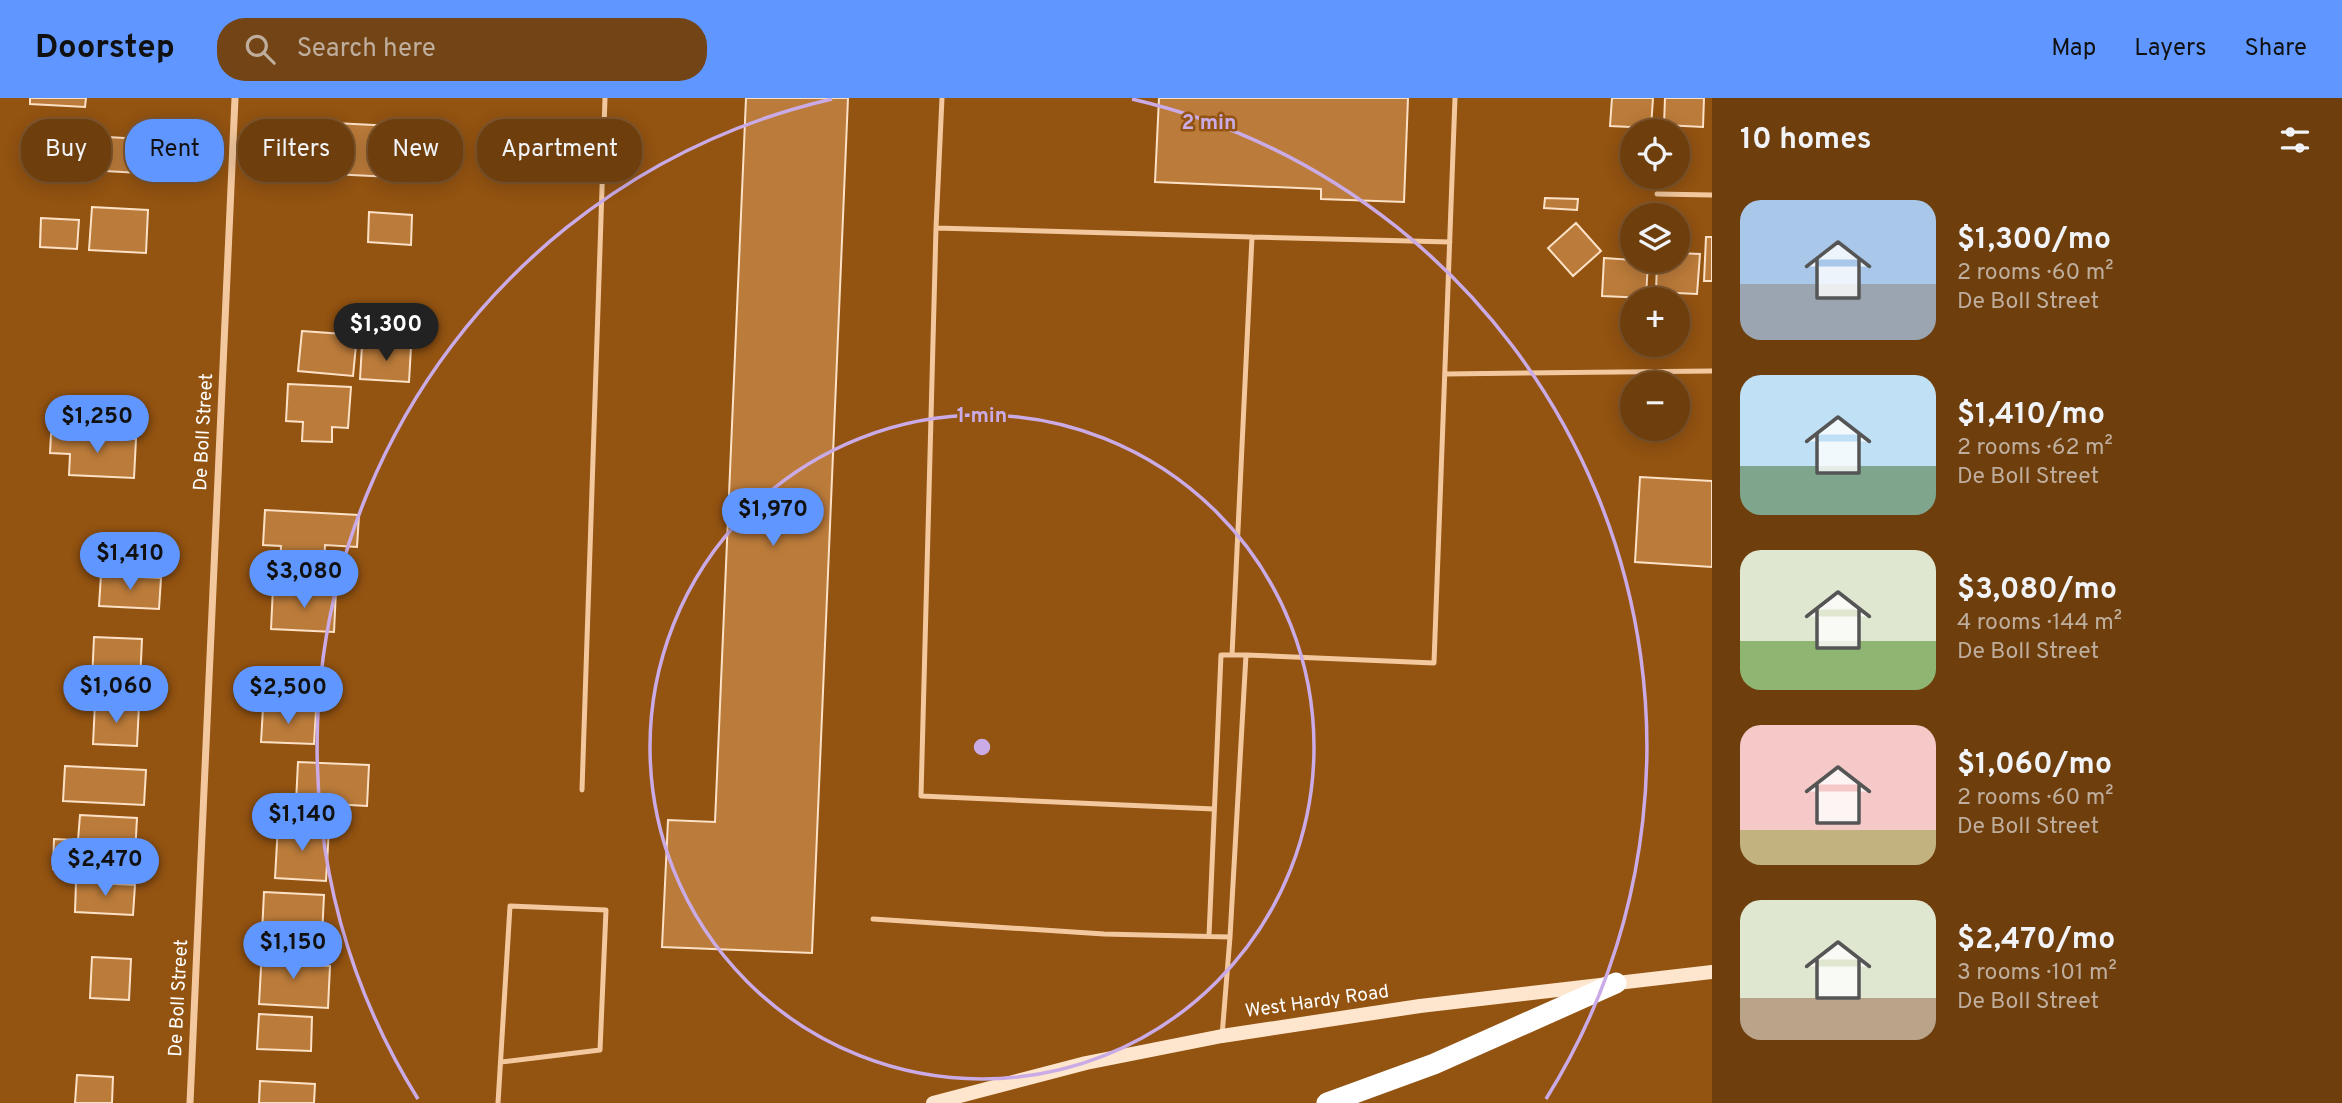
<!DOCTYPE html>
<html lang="en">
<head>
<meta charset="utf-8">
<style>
	body { margin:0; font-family:Overpass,sans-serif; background:#734516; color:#f1f3f6; height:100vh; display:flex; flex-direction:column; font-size:26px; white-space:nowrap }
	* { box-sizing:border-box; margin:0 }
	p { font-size:23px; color:#bfae9d }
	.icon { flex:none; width:38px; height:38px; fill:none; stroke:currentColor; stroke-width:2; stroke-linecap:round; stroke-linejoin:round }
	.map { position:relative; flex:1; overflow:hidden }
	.details { display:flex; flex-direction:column; background:#6e3e0d; width:630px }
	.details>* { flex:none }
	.guide { position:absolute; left:21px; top:21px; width:665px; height:63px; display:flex; gap:14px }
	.fabs { position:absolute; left:1620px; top:21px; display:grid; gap:14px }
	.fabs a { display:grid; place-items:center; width:70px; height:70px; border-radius:50%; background:#6e3e0d; box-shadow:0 4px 18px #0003,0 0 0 2px #80572e; font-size:35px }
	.price { position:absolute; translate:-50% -60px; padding:0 16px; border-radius:24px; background:#6096ff; color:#111; font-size:23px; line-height:46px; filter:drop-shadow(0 2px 4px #0008) }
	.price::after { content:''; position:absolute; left:50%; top:42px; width:21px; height:16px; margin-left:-10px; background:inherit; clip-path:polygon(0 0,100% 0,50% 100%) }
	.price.active { background:#222; color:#fff }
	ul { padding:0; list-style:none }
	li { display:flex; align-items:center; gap:21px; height:175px; padding:0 28px }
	li span { display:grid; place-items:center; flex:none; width:196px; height:140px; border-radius:21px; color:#555 }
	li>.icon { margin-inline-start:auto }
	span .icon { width:84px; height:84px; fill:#fffc; stroke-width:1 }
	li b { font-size:30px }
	h2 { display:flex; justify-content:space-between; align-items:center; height:84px; padding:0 28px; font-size:30px }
	.chip { padding:0 24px; border-radius:28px; background:#6e3e0d; box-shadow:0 4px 18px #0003,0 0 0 2px #80572e; font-size:24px; line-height:63px }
	.chip.active { background:#6096ff; color:#111 }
	header { display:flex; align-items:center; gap:42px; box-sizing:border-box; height:98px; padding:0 35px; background:#6096ff; color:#111 }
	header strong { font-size:33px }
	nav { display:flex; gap:38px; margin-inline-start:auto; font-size:24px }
	.search { width:490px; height:63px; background:#734516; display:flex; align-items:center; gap:18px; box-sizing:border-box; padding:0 24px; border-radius:28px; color:#bfae9d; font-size:26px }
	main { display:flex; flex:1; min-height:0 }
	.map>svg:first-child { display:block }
</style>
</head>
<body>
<header>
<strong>Doorstep</strong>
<div class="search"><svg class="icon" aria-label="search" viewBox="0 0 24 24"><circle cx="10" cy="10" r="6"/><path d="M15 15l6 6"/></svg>Search here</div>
<nav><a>Map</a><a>Layers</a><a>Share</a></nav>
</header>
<main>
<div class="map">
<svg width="1712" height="1005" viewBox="0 0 1712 1005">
	<rect width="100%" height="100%" fill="#935311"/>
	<!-- building -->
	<path fill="#bb7b3a" stroke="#fde1c6" stroke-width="2" d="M30,0H86L85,9L30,6Z
		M746,0H848L812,855L662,849L668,722L715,724Z
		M1159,0H1408L1404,104L1321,101V91L1155,84Z
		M1612,0H1653L1651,30L1610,28Z
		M1665,0H1704L1703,29L1664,27Z
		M334,25L393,28L391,79L332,76Z
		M107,39L160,42L158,76L105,73Z
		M1545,100L1578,101L1577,112L1544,110Z
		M92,109L148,112L146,155L89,152Z
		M369,114L412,117L411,147L368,144Z
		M41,120L79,122L77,151L40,149Z
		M1576,125L1601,153L1573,178L1548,150Z
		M1706,139H1712V183H1704Z
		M1678,155L1700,156L1697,196L1656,194L1657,163H1678Z
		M1604,160L1648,163L1646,200L1602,198Z
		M302,233L357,237L353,278L298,273Z
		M362,247L411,249L409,284L360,281Z
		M288,286L351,289L348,330L332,329V344L302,343L303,324L286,323Z
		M51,336L136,341L134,380L69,377L70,356L50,355Z
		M1640,379L1712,383V469L1635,464Z
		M265,412L359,417L357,449L325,447L324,470L280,468L281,448L263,447Z
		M101,477L161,480L159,511L99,508Z
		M273,489L336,492L334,534L271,531Z
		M94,539L142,541L140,584L92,582Z
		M95,605L139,607L137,648L93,646Z
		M263,610L316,613L314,646L261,644Z
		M298,664L369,667L367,708L296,704Z
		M65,668L146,672L144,707L63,703Z
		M80,717L137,720L134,775L53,771L54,741L78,742Z
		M278,727L329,730L326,783L275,780Z
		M76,784L135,787L133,817L75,814Z
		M264,794L324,797L322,839L262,835Z
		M262,852L303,854L302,867L330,868L328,910L259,906Z
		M92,859L131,861L129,902L90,900Z
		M259,916L312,919L311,953L257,951Z
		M77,977L113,979L112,1005H75Z
		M260,983L315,986L314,1005H259Z"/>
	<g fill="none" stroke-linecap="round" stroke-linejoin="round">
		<!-- lane -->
		<path stroke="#f3c89e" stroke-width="5" d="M942,0L936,130L1252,139L1232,557
			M1657,96L1712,97
			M936,130L921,698L1214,711
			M1252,139L1450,144
			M1445,276L1712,273
			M1246,557L1434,565L1455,0
			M582,692L605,0
			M873,821L1104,836L1230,839
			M1209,838L1221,557H1246L1230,839L1222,938
			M498,1005L510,808L606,812L600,952L501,964"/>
		<!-- street -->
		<path stroke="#f3c89e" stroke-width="7" d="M190,1005L235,0"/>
		<!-- secondary -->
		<path stroke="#fde6cd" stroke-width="14" d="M933,1005L1086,965L1222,938L1420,908L1712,874"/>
		<!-- highway -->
		<path stroke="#fff" stroke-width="21" d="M1327,1005L1434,966L1616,885"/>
	</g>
	<!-- distance rings -->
	<g fill="none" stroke="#caabe5" stroke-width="3.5">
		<circle cx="982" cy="649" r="332"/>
		<path d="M418 1001A665 665 0 0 1 832 1M1132 1A665 665 0 0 1 1546 1001"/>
	</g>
	<g text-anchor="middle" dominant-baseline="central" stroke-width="5" stroke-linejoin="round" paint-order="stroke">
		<!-- street labels -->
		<g font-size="19" fill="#fff" stroke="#935311">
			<text transform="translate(204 334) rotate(-87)">De Boll Street</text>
			<text transform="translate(179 900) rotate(-87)">De Boll Street</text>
			<text transform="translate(1317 904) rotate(-8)">West Hardy Road</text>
		</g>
	</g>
	<circle cx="982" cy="649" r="10" fill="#caabe5" stroke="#935311" stroke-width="3.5"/>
	<g font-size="21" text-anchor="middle" font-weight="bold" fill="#caabe5" stroke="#935311" stroke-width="5" stroke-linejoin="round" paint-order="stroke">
		<text x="1209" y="31">2 min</text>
		<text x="982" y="324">1 min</text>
	</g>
</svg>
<div class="fabs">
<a><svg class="icon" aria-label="locate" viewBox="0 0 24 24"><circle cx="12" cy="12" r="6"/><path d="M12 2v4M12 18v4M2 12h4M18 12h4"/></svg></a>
<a><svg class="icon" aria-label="layers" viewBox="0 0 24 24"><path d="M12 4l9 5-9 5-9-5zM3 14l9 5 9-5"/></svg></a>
<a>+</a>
<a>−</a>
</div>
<b class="price active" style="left:386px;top:265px">$1,300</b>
<b class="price" style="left:97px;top:357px">$1,250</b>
<b class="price" style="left:773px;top:450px">$1,970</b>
<b class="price" style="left:130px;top:494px">$1,410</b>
<b class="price" style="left:304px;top:512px">$3,080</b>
<b class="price" style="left:116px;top:627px">$1,060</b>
<b class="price" style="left:288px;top:628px">$2,500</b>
<b class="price" style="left:302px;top:755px">$1,140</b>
<b class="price" style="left:105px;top:800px">$2,470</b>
<b class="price" style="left:293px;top:883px">$1,150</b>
<div class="guide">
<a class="chip">Buy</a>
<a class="chip active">Rent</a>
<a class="chip">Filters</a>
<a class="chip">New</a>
<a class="chip">Apartment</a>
</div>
</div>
<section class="details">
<h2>10 homes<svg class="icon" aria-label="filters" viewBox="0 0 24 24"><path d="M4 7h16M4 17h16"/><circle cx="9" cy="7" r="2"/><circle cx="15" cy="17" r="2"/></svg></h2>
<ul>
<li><span style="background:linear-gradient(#a9c7e8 60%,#9aa5b1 0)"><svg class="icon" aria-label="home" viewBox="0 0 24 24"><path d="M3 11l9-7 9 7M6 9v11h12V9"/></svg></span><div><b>$1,300/mo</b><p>2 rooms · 60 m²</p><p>De Boll Street</p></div></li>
<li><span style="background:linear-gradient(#bfe0f5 65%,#7fa58c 0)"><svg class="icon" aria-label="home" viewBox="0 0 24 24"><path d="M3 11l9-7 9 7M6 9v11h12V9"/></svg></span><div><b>$1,410/mo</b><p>2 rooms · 62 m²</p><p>De Boll Street</p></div></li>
<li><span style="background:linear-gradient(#dfe7d0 65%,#8fb573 0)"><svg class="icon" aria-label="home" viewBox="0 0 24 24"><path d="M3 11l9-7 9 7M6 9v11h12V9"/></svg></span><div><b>$3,080/mo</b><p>4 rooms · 144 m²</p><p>De Boll Street</p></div></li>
<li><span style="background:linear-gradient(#f6c9c9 75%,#c2b280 0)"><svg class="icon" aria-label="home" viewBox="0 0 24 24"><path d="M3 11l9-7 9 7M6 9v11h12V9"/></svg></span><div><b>$1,060/mo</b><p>2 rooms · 60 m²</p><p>De Boll Street</p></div></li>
<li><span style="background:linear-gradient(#dfe7d0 70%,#b9a48a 0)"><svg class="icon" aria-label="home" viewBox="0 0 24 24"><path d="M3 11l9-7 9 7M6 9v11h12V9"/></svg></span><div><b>$2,470/mo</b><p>3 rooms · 101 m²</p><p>De Boll Street</p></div></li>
</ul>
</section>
</main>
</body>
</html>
